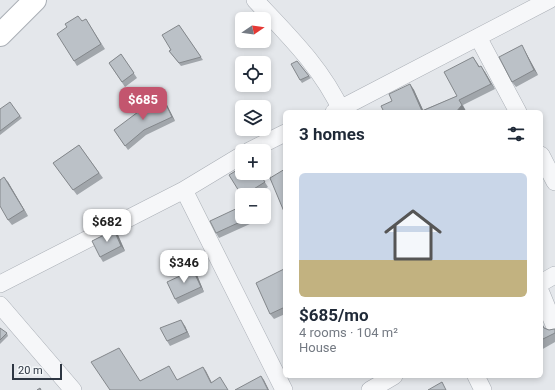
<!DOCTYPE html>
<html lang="en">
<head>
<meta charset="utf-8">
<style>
	body { margin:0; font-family:Roboto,sans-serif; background:#f6f6f7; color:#1f2937; height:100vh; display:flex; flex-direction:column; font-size:15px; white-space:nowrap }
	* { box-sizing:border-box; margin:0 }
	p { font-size:13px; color:#747a83 }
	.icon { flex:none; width:22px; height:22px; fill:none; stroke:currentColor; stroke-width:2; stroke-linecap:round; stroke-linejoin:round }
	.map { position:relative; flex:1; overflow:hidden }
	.side { position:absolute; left:283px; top:110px; width:260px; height:268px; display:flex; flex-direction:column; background:#fff; border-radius:6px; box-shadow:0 2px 6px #0003 }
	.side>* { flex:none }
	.needle { width:26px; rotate:77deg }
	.tools { position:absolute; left:235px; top:12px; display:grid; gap:8px }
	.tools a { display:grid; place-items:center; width:36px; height:36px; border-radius:6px; background:#fff; box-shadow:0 2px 6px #0003; font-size:20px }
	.scale { position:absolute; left:12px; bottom:10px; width:50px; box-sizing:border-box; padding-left:4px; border:2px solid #2d3642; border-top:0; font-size:11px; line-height:14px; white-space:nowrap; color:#2d3642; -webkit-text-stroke:3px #f3f6f8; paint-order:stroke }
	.price { position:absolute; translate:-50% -34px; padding:0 9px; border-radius:8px; background:#fff; color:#222; font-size:13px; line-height:26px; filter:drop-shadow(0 1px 2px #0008) }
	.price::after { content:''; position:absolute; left:50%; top:24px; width:12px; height:9px; margin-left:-6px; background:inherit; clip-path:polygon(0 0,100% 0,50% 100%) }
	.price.selected { background:#c3556e; color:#fff }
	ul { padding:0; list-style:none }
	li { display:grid; align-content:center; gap:8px; height:212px; padding:0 16px }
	li span { display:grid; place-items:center; height:124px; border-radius:6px; color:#555 }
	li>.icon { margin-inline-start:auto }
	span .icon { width:72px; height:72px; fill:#fffc; stroke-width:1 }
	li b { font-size:17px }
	h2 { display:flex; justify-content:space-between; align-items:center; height:48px; padding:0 16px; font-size:17px }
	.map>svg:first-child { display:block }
</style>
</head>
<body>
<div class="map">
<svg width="555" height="390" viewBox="0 0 555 390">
	<rect width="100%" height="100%" fill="#e4e7eb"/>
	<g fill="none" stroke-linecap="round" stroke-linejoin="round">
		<!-- minor casing -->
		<g stroke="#a9aeb5" stroke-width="18">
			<path id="minor" d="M255,0C288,35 322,68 342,112
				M478,37L518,112
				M334,112L549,0
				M249,151L285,133
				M541,155L555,182
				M184,190L284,390
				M541,283L555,275
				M0,284L184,190L242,155
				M541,293L555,327
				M0,305L73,390
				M476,376L483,390
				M370,390L394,376"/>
		</g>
		<!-- secondary casing -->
		<g stroke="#a9aeb5" stroke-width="24">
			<path id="secondary" d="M0,35L35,0"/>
		</g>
		<!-- minor -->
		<use href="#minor" stroke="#f6f7f9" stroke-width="17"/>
		<!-- secondary -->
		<use href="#secondary" stroke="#fff" stroke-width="22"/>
	</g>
	<!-- wall -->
	<path fill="#a1a6ab" d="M82,21L89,24L105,49L77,66L74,61Z
		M179,25L203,60L181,66L169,51L171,50Z
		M525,51L538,75L516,87L512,82Z
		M121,54L137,78L125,87L109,63Z
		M473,57L480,67L485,72L495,89L463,105L466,111L465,112H384L392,101L410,84L414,90L423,110L457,96Z
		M297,61L311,78L302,83L300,80Z
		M163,98L166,103L175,121L146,135L128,150L114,130Z
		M0,109L20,116L22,118L0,135Z
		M79,145L103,178L77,195L53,163Z
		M259,173L268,187L256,195H242Z
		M8,182L28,216L12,225L8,220Z
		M242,217H260L261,219L219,238L216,233Z
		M118,235L125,251L103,262L100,257Z
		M285,270V314L274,319L270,314Z
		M197,275L204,292L178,304L175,299Z
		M541,321L545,329L549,330L554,329H555V342L541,350Z
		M185,326L190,337L170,346L167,341Z
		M0,328L7,333L8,336L0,344Z"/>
	<!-- shaded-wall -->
	<path fill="#83878b" d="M522,45L525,51L538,75L534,70Z
		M481,66L485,72L495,89L491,84Z
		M410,84L414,90L424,112L422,111Z
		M163,98L166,103L175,121L172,117Z
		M459,100L466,111L465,112H456Z
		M4,177L8,182L28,216L24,210Z
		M114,230L118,235L125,251L121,246Z
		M193,270L197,275L204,292L201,287Z
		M181,320L185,326L190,337L187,332Z
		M203,367L206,371L214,387L211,383Z
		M261,376L264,380L269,390H268Z"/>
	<!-- building -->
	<path fill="#bbc1c7" stroke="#83878b" d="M78,16L82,21L86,19L101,44L74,61L57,34L67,27L65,24Z
		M179,25L201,57L179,63L169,51L171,50L162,35Z
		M522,45L534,70L512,82L499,57Z
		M121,54L134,73L122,82L109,63Z
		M473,57L479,67L481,66L491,84L459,100L462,105L456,112H384L381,106L392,101L389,94L410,84L422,111L457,96L444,72Z
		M297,61L309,76L300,80L291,64Z
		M163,98L172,117L144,130L125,146L114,130L146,106Z
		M10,102L20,116L0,131V109Z
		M79,145L99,173L73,190L53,163Z
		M242,167V173H259L265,182L244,195H242V196L229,175Z
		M285,169V214L270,178Z
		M4,177L24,210L8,220L0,206V180Z
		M242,206V217H251L216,233L210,221Z
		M114,230L121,246L100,257L92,241Z
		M284,269L285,270V307L270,314L256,283Z
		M193,270L201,287L175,299L167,282Z
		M181,320L187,332L167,341L160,328Z
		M541,323L544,328L549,330L554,329H555V333L541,340Z
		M0,328L7,333L0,340Z
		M119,348L140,381L169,366L177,380L203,367L211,383L220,377L228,390H110L91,362Z
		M261,376L268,390H235Z
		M442,382L446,390H428Z
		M40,388L41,390H37Z"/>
</svg>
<div class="tools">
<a><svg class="needle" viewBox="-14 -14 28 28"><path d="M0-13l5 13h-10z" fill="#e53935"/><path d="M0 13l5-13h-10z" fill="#747a83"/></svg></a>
<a><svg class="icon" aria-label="locate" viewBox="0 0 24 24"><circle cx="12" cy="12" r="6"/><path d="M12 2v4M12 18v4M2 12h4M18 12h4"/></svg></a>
<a><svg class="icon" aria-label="layers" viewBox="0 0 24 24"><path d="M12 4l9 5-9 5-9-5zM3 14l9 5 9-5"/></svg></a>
<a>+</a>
<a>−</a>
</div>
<div class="scale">20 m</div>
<b class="price selected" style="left:143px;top:121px">$685</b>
<b class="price" style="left:107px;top:243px">$682</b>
<b class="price" style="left:184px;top:284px">$346</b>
<section class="side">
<h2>3 homes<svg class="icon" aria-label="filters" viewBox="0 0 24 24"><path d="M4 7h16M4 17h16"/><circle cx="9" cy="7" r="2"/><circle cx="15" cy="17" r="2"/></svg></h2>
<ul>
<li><span style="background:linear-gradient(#c9d6e8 70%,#c2b280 0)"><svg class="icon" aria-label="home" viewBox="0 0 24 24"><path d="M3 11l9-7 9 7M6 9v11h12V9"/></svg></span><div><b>$685/mo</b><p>4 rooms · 104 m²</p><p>House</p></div></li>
</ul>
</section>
</div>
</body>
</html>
